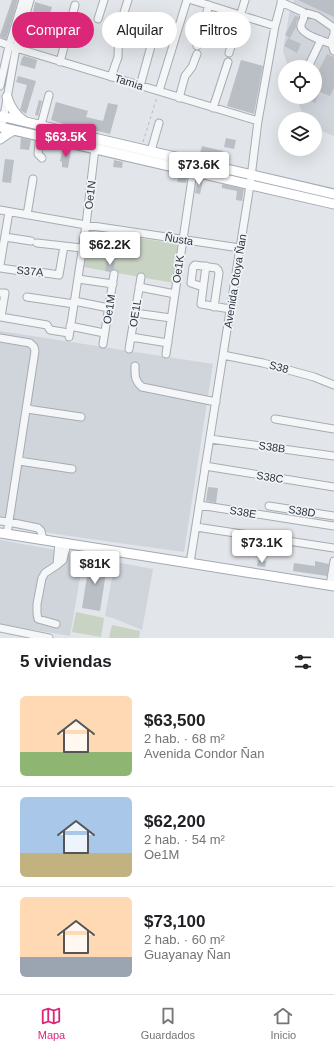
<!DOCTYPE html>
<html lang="es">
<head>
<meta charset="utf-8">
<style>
	body { margin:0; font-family:Arial,sans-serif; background:#f2f2f2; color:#202124; height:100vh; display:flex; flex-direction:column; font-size:15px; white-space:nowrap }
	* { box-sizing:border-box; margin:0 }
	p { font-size:13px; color:#757577 }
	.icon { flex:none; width:22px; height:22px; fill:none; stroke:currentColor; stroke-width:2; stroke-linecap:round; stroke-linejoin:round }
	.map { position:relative; height:638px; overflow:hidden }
	.details { display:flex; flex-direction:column; background:#fff; flex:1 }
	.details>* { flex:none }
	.guide { position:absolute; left:12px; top:12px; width:310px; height:36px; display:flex; gap:8px }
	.fabs { position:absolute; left:278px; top:60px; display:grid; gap:8px }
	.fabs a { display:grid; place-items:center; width:44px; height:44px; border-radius:50%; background:#fff; box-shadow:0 4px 16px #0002; font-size:20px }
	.price { position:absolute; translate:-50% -34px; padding:0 9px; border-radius:4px; background:#fff; color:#222; font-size:13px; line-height:26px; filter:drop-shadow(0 1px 2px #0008) }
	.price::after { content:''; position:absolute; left:50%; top:24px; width:12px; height:9px; margin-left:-6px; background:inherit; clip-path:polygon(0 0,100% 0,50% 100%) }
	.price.on { background:#db2777; color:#fff }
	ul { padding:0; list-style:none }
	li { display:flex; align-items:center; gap:12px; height:100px; padding:0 20px }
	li+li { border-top:1px solid #e0e0e0 }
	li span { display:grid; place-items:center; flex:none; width:112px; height:80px; border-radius:6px; color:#555 }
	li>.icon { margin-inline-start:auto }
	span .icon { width:48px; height:48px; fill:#fffc; stroke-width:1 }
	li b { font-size:17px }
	h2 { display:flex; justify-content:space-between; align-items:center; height:48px; padding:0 20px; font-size:17px }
	.tag { padding:0 14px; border-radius:18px; background:#fff; box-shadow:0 4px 16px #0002; font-size:14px; line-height:36px }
	.tag.on { background:#db2777; color:#fff }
	.dock { display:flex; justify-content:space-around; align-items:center; height:56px; border-top:1px solid #e0e0e0; background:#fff; font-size:11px; color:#757577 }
	.dock a { display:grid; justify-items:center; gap:2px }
	.dock .on { color:#db2777 }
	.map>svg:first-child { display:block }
</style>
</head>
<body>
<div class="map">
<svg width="334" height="638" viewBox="0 0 334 638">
	<rect width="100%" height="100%" fill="#e2e5e9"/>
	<!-- built -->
	<path fill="#d0d4db" d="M294,0H334V136L315,128V119H304L297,97H315V67H288L283,51L290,9Z
		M0,331L213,364L184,552L69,536L0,525Z
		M0,540L84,555L70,636L0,624Z
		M115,562L153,569L142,630L113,618L105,616Z"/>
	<!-- green -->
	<path fill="#c8d3c4" d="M90,231L179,244L174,283L83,267Z
		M76,612L104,618L101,637L72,632Z
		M112,625L140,631L139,638H109Z"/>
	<!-- building -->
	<path fill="#babfc6" d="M12,0H18L6,39L0,37V35Z
		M298,0H334V17Z
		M35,2L52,7L49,17L33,13Z
		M295,16L299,17L296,22V27L290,38L285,35Z
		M288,38L301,44L297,53L284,46Z
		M327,54L334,57V88L330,96L320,92L315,103L303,97H315V78Z
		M24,56L37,60L35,69L20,65L22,58Z
		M241,60L263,66L254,114L227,106Z
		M18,76L36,81L26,114L20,110L27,85L16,82Z
		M39,100L42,101L38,116L35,115Z
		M56,102L88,111L86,117L103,121L108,103L118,105L110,134L90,129V128L77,125L76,128L51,120Z
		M21,138L31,140L29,150L20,149Z
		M226,138L236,140L234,149L224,147Z
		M202,146L223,151L220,161L199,156Z
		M63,148L71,150L68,168L62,167V162L60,161Z
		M5,159L14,160L11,183L2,182Z
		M114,160L123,162L122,168L113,167Z
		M179,174L187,176L186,183L177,182Z
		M198,179L203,180L200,194L195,193Z
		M222,184L244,189L242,201L236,200L237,191L222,188Z
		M107,260L115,261L114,269L110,272L105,271Z
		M208,487L218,488L216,503L206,501Z
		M94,560L104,561L107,566L100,611L82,608L89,563Z
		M258,560L266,561L265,567L257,566Z
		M315,561L329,564L327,576L293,571L294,563L315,566Z"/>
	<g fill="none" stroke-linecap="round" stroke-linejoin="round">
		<!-- minor casing -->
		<g stroke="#a7acb3" stroke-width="9">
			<path id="minor" d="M192,0L275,26
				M281,2L303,12L317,16L334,28V34L331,42L334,51
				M303,12C306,21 300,21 301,27C302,34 323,41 329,43L331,42
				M98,19L104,0
				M120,25L128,0
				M0,42L16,48L258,121
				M197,46L209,5
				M229,53L245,0
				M60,62L75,5
				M308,67L309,65L321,40
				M111,77L118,57L119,28
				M0,86L9,46L23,0
				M140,86L151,46
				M159,91L187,0
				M179,98L185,76L192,67L197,54
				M213,108L228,62
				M3,121L16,48L30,0
				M41,125L49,95
				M64,135L202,169
				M40,136L38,154L42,158
				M151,151L159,123
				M0,210L86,225L240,248
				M27,215L33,179
				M5,237L31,241
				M37,243L82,248
				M0,265L9,212
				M206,266L201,304L230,309
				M0,268L28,272L32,271L59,275L64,246
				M78,279L113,284
				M139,287L175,294
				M203,287L191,283L193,267L195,265L216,268L218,270L219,273L214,307
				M0,293H5L1,317L47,325L50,330L69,333
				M27,297L74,304
				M74,301L109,308
				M135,313L171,318
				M70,326L104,333
				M69,337L86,225L95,148
				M131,337L168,343
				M0,338L30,343L34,347L35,351L7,534
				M103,344L114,274
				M129,349L141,277
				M166,354L193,172
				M223,355L263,363L314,377L334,385
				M135,366C135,375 134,380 142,387L216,402
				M27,409L81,417
				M275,419L334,429
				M210,439L334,456
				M19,461L72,469
				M205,466L334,487
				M199,505L334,526
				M269,506L334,516
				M0,521L9,522L38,528L41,531L43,539
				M196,527L334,548
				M190,563L250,185L258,121L275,26L282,0
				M57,565L63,560L67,543
				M330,585L334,561
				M56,624L38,619L37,613V604L42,578L45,573L57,565L59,542
				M0,628L49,638"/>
		</g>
		<!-- major casing -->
		<g stroke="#a2aab4" stroke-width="11">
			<path id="major" d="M7,97C10,107 15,115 24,121
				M0,116L334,194
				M0,127L334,204
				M0,139L7,134L14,130
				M0,533L334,586"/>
		</g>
		<!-- path -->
		<path stroke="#b8bcc1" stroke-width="1" stroke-dasharray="3 3" stroke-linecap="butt" d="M143,142L157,97"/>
		<!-- minor -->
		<use href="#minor" stroke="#f4f6f8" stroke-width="7"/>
		<!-- major -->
		<use href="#major" stroke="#fff" stroke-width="9"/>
	</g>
	<g text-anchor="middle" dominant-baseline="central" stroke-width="3.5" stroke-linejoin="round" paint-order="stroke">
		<!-- street labels -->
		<g font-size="11" fill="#2b3440" stroke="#f1f4f7">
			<text transform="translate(129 82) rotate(18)">Tamia</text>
			<text transform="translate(90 195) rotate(-83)">Oe1N</text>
			<text transform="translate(179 239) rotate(9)">Ñusta</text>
			<text transform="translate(178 269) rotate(-82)">Oe1K</text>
			<text transform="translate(30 271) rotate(5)">S37A</text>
			<text transform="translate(235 281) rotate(-81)">Avenida Otoya Ñan</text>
			<text transform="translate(109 309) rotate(-81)">Oe1M</text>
			<text transform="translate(135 313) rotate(-81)">OE1L</text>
			<text transform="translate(279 367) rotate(15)">S38</text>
			<text transform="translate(272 447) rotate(8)">S38B</text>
			<text transform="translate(270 477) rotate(9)">S38C</text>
			<text transform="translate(302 511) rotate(9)">S38D</text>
			<text transform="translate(243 512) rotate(9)">S38E</text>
		</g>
	</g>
</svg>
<div class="fabs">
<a><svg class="icon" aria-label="locate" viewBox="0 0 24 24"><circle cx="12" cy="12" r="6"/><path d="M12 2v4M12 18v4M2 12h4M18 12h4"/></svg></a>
<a><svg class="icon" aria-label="layers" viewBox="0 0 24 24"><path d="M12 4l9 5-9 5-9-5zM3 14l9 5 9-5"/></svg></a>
</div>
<b class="price on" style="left:66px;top:158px">$63.5K</b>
<b class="price" style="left:199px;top:186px">$73.6K</b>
<b class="price" style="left:110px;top:266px">$62.2K</b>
<b class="price" style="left:262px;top:564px">$73.1K</b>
<b class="price" style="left:95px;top:585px">$81K</b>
<div class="guide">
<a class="tag on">Comprar</a>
<a class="tag">Alquilar</a>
<a class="tag">Filtros</a>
</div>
</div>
<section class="details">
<h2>5 viviendas<svg class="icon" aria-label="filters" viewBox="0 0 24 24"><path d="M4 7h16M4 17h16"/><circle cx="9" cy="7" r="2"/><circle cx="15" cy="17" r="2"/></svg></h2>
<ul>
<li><span style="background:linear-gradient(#ffd9b3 70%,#8fb573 0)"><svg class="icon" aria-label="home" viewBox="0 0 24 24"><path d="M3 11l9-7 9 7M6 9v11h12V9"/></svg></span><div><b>$63,500</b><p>2 hab. · 68 m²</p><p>Avenida Condor Ñan</p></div></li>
<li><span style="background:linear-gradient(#a9c7e8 70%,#c2b280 0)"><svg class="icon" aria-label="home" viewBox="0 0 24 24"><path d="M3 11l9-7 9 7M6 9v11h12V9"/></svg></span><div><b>$62,200</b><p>2 hab. · 54 m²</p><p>Oe1M</p></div></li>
<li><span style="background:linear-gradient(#ffd9b3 75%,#9aa5b1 0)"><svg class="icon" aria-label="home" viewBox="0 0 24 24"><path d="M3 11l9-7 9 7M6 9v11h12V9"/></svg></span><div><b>$73,100</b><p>2 hab. · 60 m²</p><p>Guayanay Ñan</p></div></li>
</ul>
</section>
<nav class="dock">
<a class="on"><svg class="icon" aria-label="map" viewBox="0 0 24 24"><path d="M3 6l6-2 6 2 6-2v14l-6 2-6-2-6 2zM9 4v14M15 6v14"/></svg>Mapa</a>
<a><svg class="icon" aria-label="saved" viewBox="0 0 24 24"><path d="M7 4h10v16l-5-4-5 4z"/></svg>Guardados</a>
<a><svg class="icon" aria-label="home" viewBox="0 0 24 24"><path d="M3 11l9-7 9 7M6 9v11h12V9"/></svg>Inicio</a>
</nav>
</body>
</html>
